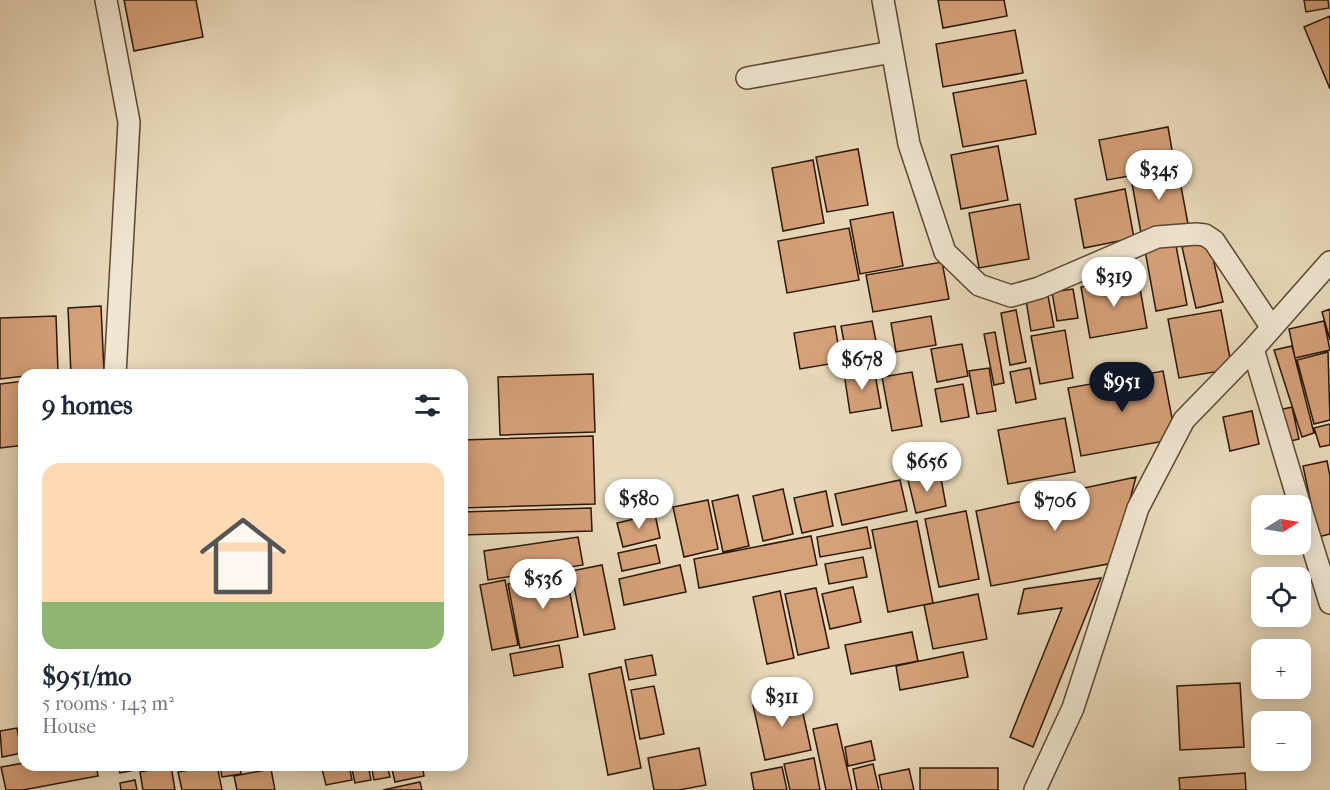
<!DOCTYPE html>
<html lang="en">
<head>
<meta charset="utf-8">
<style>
	body { margin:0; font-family:"IM FELL French Canon",serif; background:#f6f6f7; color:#1f2937; height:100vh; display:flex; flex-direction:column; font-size:22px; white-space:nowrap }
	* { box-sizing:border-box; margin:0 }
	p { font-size:20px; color:#747a83 }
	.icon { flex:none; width:33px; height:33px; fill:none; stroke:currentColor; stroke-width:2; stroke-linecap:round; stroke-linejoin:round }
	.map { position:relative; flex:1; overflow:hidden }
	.side { position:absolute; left:18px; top:369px; width:450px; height:402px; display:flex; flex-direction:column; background:#fff; border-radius:18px; box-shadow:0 3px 15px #0003 }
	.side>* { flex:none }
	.needle { width:39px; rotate:79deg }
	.controls { position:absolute; left:1251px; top:495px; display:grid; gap:12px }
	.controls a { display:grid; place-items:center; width:60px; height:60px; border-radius:12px; background:#fff; box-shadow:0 3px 15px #0003; font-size:30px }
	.price { position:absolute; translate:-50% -51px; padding:0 14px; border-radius:21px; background:#fff; color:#222; font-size:20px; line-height:39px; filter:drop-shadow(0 2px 3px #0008) }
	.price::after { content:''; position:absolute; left:50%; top:36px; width:18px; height:14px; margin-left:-9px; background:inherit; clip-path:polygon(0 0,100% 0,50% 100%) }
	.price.selected { background:#111827; color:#fff }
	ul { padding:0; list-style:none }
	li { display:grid; align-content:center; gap:12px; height:318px; padding:0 24px }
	li span { display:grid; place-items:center; height:186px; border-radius:18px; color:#555 }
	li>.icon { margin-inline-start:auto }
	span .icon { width:108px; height:108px; fill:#fffc; stroke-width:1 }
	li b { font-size:26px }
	h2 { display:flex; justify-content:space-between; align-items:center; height:72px; padding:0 24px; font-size:26px }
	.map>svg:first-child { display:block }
</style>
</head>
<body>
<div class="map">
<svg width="1330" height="790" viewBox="0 0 1330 790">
	<rect width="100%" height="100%" fill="#e9d9ba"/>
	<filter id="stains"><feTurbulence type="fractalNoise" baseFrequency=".00333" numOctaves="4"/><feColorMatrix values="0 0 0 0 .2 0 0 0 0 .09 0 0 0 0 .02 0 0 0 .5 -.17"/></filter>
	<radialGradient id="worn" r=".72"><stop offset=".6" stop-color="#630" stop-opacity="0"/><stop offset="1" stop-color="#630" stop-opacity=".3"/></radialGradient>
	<!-- building -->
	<path fill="#d6a079" stroke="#2b1805" stroke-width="1.5" d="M124,0H196L203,37L134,51Z
		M938,0H1004L1007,16L943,28Z
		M1304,0H1328L1329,8L1306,12Z
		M1330,16V89L1304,27Z
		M1015,30L1023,73L943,87L936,44Z
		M1026,80L1036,134L963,147L953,93Z
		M1168,127L1175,168L1107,180L1099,140Z
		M998,146L1008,200L961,209L951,155Z
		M858,149L868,205L827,212L816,157Z
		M813,160L824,223L783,231L772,168Z
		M1178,170L1188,224L1141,233L1131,178Z
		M1125,189L1134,238L1084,248L1075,199Z
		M1020,204L1029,259L979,268L969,213Z
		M893,212L903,266L860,274L850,220Z
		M849,228L859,280L787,293L778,241Z
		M1175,240L1187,305L1156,311L1144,245Z
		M1209,241L1223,302L1196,308L1182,247Z
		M942,262L949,299L873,312L866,275Z
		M1138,277L1147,328L1090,338L1081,287Z
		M1073,289L1078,318L1057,321L1052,292Z
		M1048,296L1054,327L1031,331L1026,300Z
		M101,306L104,373L71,375L68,308Z
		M1330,309V340L1322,312Z
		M1016,310L1026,362L1010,365L1001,313Z
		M1221,310L1232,369L1179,378L1168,319Z
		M56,316L58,372L0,379V318Z
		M931,316L936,345L896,352L891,323Z
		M872,321L880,362L849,368L841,326Z
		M1324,321L1330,350L1295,358L1289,329Z
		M835,326L841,362L800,369L794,333Z
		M1065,330L1073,378L1040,384L1031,336Z
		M995,332L1004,383L994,385L984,334Z
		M962,344L968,376L937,382L931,349Z
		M1292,346L1314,433L1302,437L1274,350Z
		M1328,352L1330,420L1314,424L1297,360Z
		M874,368L881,408L850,413L844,373Z
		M989,368L996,411L977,414L969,371Z
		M1030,368L1036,399L1016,403L1010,372Z
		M1163,371L1176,439L1081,456L1068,388Z
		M912,372L922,426L892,431L882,377Z
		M593,374L595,432L500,435L498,377Z
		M24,381V445L0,448V384Z
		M963,384L969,417L941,422L935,389Z
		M1292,407L1299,439L1287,442L1279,410Z
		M1252,411L1259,444L1230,451L1223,417Z
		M1065,418L1075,472L1008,484L998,430Z
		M1330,424V445L1320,447L1314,428Z
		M593,436L595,504L462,508V440Z
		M1327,461L1330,476V534L1318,537L1303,466Z
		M940,473L946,506L916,513L908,480Z
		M1136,477L1113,563L991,586L976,511Z
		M900,480L907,511L842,525L835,494Z
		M783,489L793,534L763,541L753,496Z
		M826,491L833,526L802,533L794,498Z
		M738,495L749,546L723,552L712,501Z
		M708,500L718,549L684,557L673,507Z
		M591,508L592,531L462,535V512Z
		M966,511L979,579L939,587L925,519Z
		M655,514L660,538L623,547L617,523Z
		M917,521L933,603L888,612L872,530Z
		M867,527L871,548L820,557L817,537Z
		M811,536L817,565L699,588L694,559Z
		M578,537L583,565L488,580L484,551Z
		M656,545L660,563L622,571L618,553Z
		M863,557L867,577L829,584L825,564Z
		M602,565L615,629L584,635L571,571Z
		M680,565L686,592L624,605L619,579Z
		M566,572L578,637L520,648L508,584Z
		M1101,578L1033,747L1010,737L1062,608L1018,614L1024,589Z
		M505,580L518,645L492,650L480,585Z
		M853,587L861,622L830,629L822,594Z
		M816,588L829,648L798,655L785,594Z
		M780,591L794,658L767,664L753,597Z
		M978,594L987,639L933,649L924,605Z
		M912,632L918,661L851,674L845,645Z
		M559,645L563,667L514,676L510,654Z
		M963,652L968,677L900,690L896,666Z
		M652,655L656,675L629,680L625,660Z
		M621,667L641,768L608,775L589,674Z
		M1240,683L1244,747L1180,750L1177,686Z
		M654,686L664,734L640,739L631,690Z
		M799,695L811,750L765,760L753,705Z
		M837,724L852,790H826L813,729Z
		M17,728L22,753L2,757L0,731Z
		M871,741L875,760L848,766L845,747Z
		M699,748L706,785L679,790H654L648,758Z
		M814,758L820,790H790L784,764Z
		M24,763V765H96L98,776L23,790H6L1,767Z
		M873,764L879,790H857L853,769Z
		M118,765H161L120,773Z
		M217,765L222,790H182L178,772Z
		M220,765H240L241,774L222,777Z
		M321,765H349L352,780L326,785Z
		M351,765H368L371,780L355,783Z
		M371,765H387L390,777L374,780Z
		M391,765H422L424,776L395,782Z
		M171,766L175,790H143L140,772Z
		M782,767L787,790H754L751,773Z
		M920,768H998V790H920Z
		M271,769L275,790H237L234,776Z
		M909,769L914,790H882L879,775Z
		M1245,773L1246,790H1180L1179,778Z
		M135,780L137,790H121L120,783Z
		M420,782L422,790H383Z"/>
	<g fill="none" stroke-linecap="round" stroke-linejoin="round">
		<!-- minor casing -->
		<g stroke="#5a4832" stroke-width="24">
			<path id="minor" d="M106,0L129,122L115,375
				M883,0L909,144L945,252L979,285L1011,296L1039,288L1157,237L1196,234L1205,235L1214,241L1272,328
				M747,78L892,52
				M1253,349L1300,506
				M1300,506L1330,603
				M1035,790L1073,708L1138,508L1184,420L1253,349L1330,262"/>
		</g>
		<!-- minor -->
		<use href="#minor" stroke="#f1e6d2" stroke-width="21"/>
	</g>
	<rect width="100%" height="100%" filter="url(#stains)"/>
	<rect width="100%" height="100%" fill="url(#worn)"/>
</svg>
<div class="controls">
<a><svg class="needle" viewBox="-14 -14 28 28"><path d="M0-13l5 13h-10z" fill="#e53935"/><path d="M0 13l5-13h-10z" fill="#747a83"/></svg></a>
<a><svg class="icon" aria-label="locate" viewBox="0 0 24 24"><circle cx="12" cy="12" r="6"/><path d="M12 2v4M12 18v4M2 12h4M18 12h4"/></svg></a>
<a>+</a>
<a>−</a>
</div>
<b class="price" style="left:1159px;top:201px">$345</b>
<b class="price" style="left:1114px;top:308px">$319</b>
<b class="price" style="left:862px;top:391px">$678</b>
<b class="price selected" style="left:1122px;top:413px">$951</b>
<b class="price" style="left:927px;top:493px">$656</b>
<b class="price" style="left:639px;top:530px">$580</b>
<b class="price" style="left:1055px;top:532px">$706</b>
<b class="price" style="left:543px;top:610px">$536</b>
<b class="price" style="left:782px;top:728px">$311</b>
<section class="side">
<h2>9 homes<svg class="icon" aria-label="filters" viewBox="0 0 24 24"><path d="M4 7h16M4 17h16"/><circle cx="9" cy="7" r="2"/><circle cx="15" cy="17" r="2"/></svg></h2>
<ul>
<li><span style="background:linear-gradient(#ffd9b3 75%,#8fb573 0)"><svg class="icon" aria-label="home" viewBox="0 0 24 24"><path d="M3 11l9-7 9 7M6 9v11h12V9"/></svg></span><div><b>$951/mo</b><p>5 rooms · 143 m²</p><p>House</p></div></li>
</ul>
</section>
</div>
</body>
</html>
